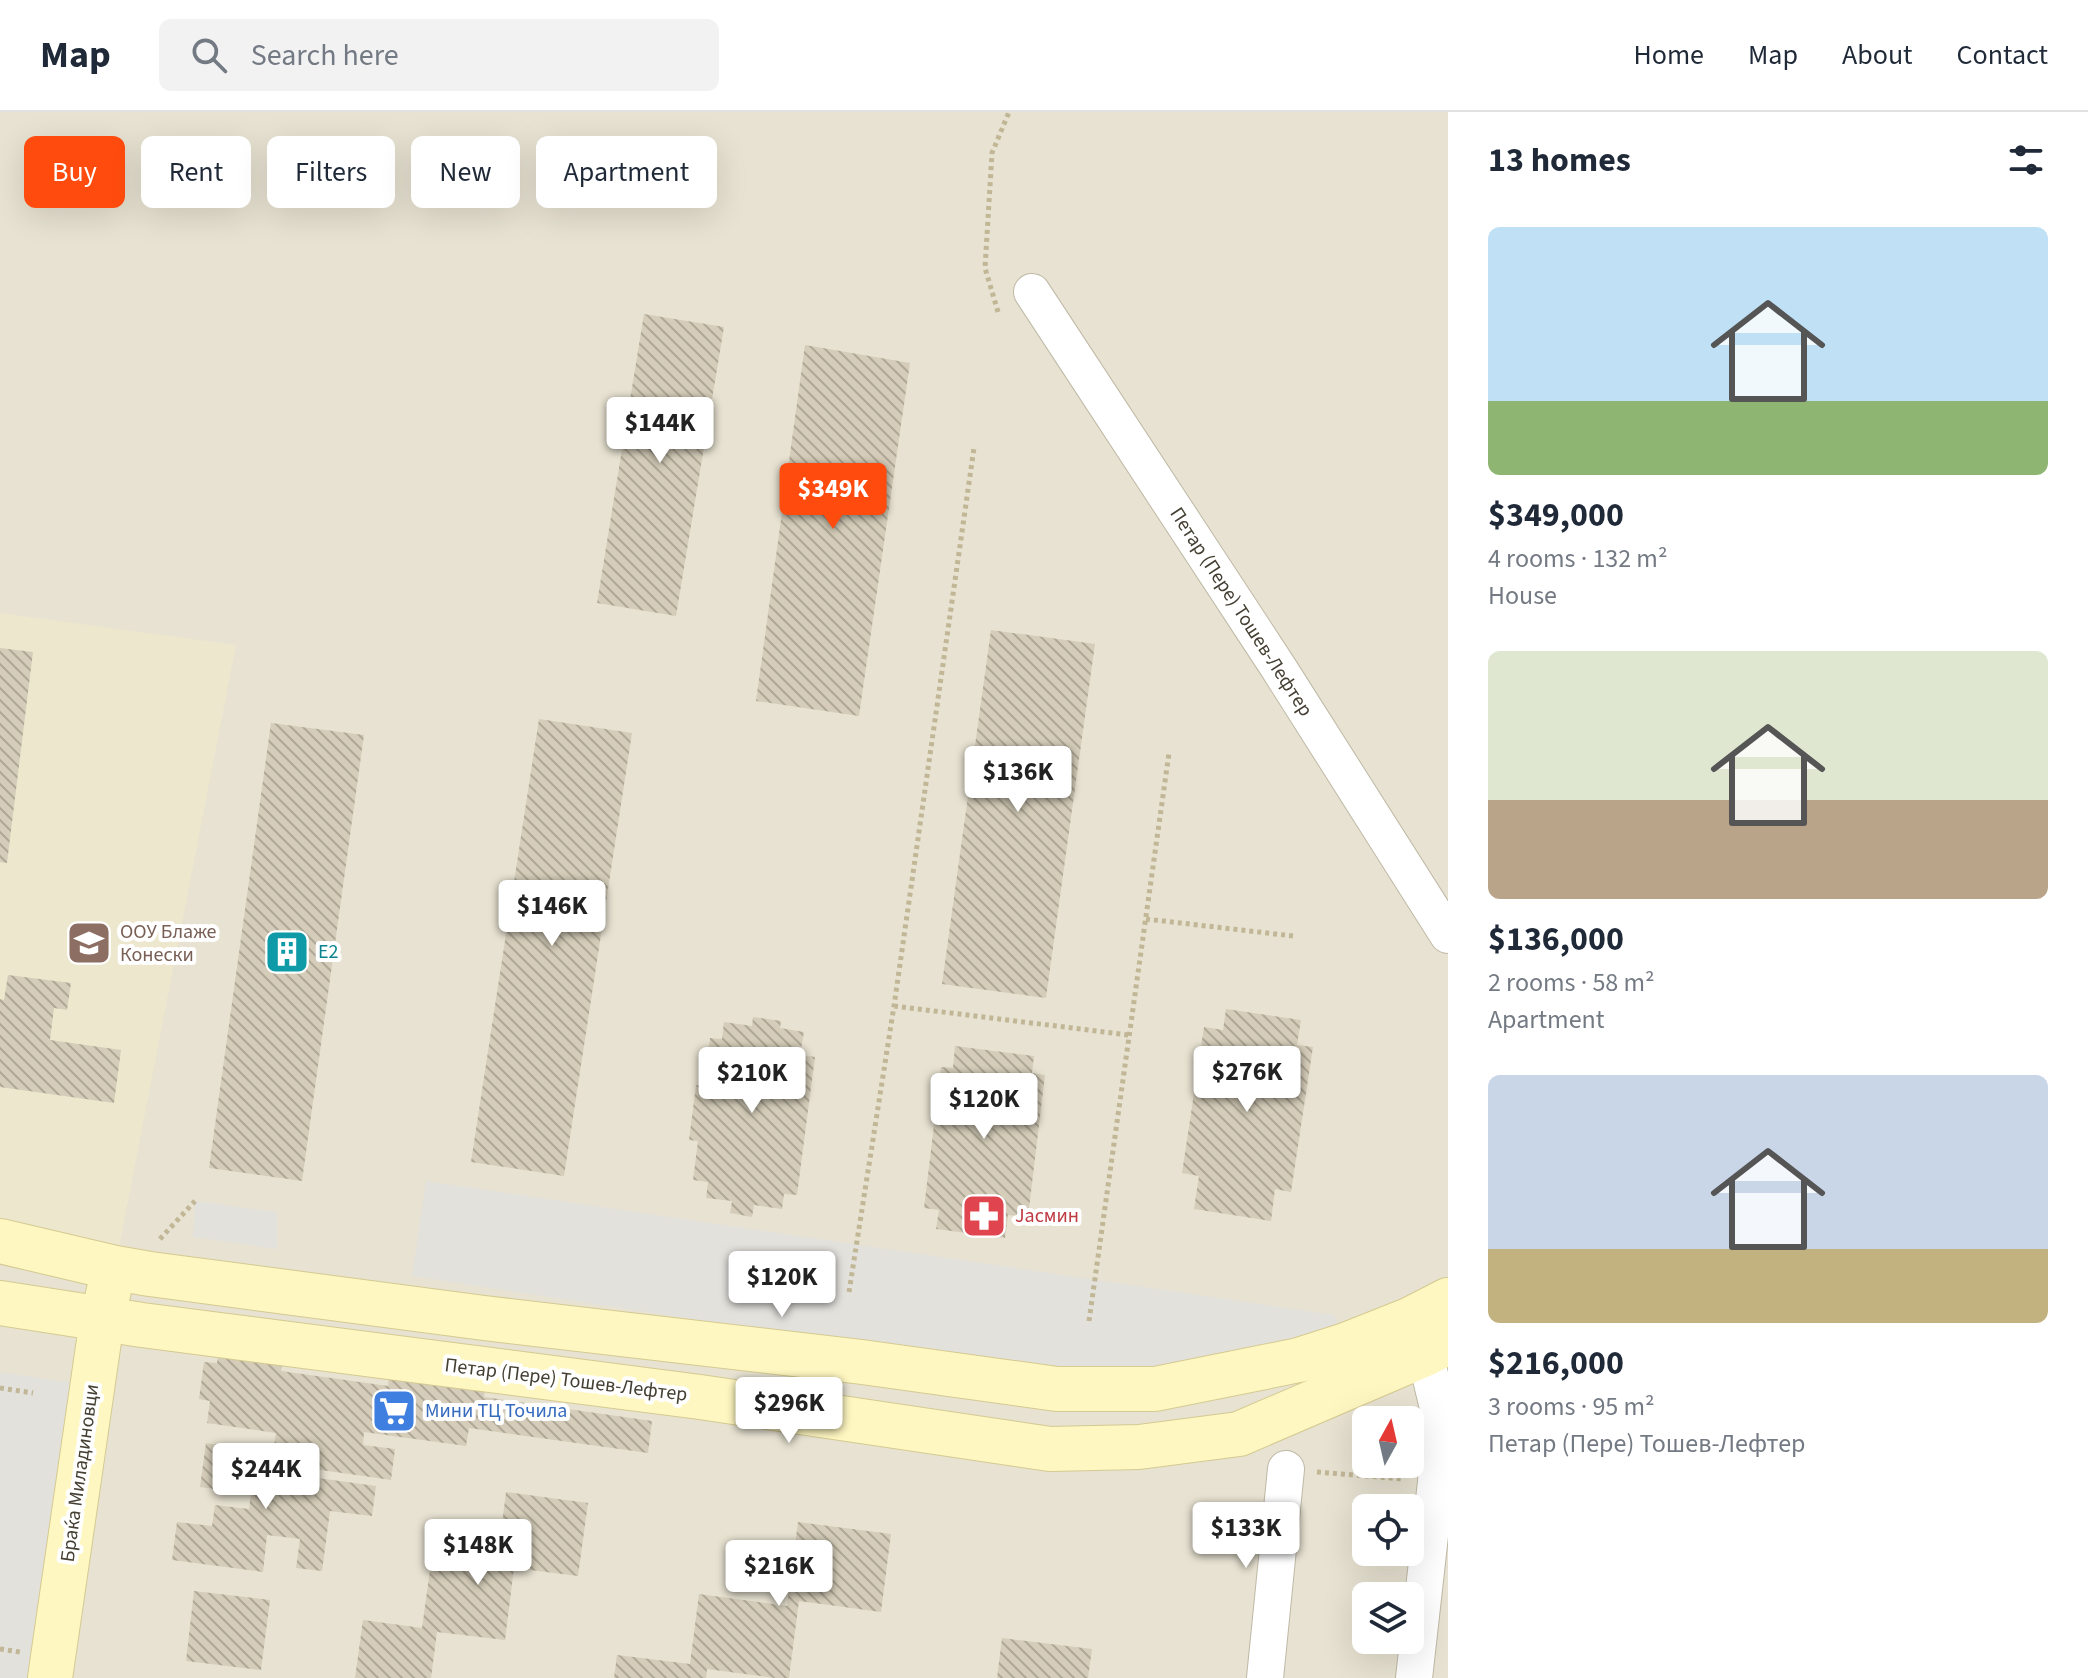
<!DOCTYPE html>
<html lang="en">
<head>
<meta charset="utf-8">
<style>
	body { margin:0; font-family:"Source Sans 3",sans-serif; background:#f2f2f3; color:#1f2937; height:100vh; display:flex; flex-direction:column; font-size:30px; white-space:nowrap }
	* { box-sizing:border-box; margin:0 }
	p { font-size:26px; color:#747a83 }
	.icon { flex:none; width:44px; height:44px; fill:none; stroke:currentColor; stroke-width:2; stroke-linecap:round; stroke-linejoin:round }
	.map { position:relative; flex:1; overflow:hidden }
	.sheet { display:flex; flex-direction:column; background:#fff; width:640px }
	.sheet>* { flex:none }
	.guide { position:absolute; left:24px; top:24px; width:760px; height:72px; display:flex; gap:16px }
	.needle { width:52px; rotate:8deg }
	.tools { position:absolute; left:1352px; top:1294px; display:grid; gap:16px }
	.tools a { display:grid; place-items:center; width:72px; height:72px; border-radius:12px; background:#fff; box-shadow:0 8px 32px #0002; font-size:40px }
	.price { position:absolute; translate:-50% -68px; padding:0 18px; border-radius:8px; background:#fff; color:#222; font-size:26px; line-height:52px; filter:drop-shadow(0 2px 4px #0008) }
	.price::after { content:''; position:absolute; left:50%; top:48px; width:24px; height:18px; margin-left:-12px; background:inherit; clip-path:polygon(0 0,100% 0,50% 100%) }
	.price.selected { background:#ff4c0e; color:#fff }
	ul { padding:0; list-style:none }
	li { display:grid; align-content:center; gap:16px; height:424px; padding:0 40px }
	li span { display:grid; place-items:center; height:248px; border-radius:12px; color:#555 }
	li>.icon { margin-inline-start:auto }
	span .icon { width:144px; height:144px; fill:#fffc; stroke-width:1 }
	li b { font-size:34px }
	h2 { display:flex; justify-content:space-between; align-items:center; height:96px; padding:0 40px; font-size:34px }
	.chip { padding:0 28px; border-radius:12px; background:#fff; box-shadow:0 8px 32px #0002; font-size:28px; line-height:72px }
	.chip.selected { background:#ff4c0e; color:#fff }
	header { display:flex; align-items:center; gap:48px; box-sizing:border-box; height:112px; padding:0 40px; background:#fff; border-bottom:2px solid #e0e1e3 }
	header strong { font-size:38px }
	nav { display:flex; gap:44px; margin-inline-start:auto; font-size:28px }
	.search { width:560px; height:72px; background:#f2f2f3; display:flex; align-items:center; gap:20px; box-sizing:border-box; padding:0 28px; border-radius:12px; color:#747a83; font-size:30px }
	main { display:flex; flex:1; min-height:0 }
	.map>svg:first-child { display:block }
</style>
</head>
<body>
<header>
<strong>Map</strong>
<div class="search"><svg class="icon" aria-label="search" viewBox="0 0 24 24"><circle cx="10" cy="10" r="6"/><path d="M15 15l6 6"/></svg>Search here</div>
<nav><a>Home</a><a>Map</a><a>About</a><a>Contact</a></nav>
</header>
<main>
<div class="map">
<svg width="1448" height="1566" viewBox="0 0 1448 1566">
	<defs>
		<pattern id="building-back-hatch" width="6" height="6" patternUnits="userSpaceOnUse" patternTransform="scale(2)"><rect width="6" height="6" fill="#d5cdb9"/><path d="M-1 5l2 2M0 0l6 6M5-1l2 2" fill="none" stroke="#afa897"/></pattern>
	</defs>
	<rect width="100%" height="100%" fill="#f3f0e4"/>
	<!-- residential -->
	<path fill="#e7e2d1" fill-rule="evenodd" d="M0,0H1448V1566H0ZM1366,1308H1410V1352H1366ZM1366,1396H1410V1440H1366ZM1366,1484H1410V1528H1366Z"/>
	<!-- education -->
	<path fill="#ede7cd" d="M0,501L236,533L115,1156L0,1129Z"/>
	<!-- parking -->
	<path fill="#e3e1dc" d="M426,1069L1334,1203L1339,1215L1270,1234L1179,1255L1059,1259L706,1209L412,1164Z
		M195,1089L277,1100V1137L193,1125Z
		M0,1260L73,1271L28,1566H0Z"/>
	<!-- building -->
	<path fill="url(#building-back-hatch)" d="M644,202L724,215L676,504L597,491Z
		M805,233L910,251L859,604L756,589Z
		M991,518L1095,532L1046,886L942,872Z
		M0,536L33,540L7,751L0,750Z
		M539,607L632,621L564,1064L471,1050Z
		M271,611L364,623L302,1069L209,1056Z
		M8,863L71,871L67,898L54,896L50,928L121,938L114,991L0,975V887L4,888Z
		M1226,897L1301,908L1297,933L1313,935L1291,1080L1275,1077L1271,1109L1194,1097L1199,1064L1182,1061L1204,915L1223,918Z
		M753,905L781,909L780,916L804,920L800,943L815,945L797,1083L784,1082L782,1097L754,1093L752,1105L730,1101L732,1089L706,1086L708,1070L693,1068L698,1029L689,1028L696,973L704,974L710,926L722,927L724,910L752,914Z
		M955,934L1034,944L1032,961L1045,963L1028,1105L1008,1103L1005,1126L936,1117L939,1098L924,1096L941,955L953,956Z
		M219,1238L283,1247L281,1259L388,1274L389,1263L485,1277L484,1285L652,1309L648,1341L469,1316L466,1334L364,1320L363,1333L395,1337L391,1368L307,1356L310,1338L274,1333L276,1321L207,1311L210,1289L199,1287L204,1250L217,1251Z
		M206,1331L283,1342L281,1361L376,1374L372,1404L330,1399L322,1459L296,1456L300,1427L267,1423L263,1460L172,1448L177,1410L212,1414L215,1393L249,1397L251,1382L200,1375Z
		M506,1380L588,1391L578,1464L514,1456L505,1528L437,1520L431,1566H355L363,1508L422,1516L432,1443L497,1452Z
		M798,1410L891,1422L881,1500L799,1489L789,1566H775L707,1557L706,1566H614L617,1543L690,1552L699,1482L787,1494Z
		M194,1479L270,1488L261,1558L186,1549Z
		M1002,1526L1092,1537L1088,1566H997Z"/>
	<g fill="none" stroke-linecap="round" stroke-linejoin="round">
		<!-- street casing -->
		<g stroke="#bfb9a6" stroke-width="38">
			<path id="street" d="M1032,180L1278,555L1448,823
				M1413,1217L1425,1242L1439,1300L1436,1370L1414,1566
				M1265,1566L1286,1357"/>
		</g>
		<!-- secondary casing -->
		<g stroke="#d5ca91" stroke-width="46">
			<path id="secondary" d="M0,1129L115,1156L150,1162L484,1206L862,1250L1057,1277H1155L1299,1248L1346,1233L1409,1208L1448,1188
				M0,1191L142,1213L700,1285L1050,1337L1139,1335L1239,1322L1425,1242L1448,1230
				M50,1566L102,1208L109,1178"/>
		</g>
		<!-- path -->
		<path stroke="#c1b696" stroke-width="5" stroke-dasharray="4 4" stroke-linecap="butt" d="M998,200L985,156L992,41L1009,0
			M1146,807L1293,824
			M894,894L1129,923
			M160,1127L195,1089
			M849,1180L894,894L974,336
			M1089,1209L1169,641
			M0,1276L33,1281
			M1317,1360L1403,1367
			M0,1537L20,1540"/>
		<!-- street -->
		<use href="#street" stroke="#fff" stroke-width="36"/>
		<!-- secondary -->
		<use href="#secondary" stroke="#fff7c1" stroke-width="44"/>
	</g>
	<!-- icons -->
	<defs>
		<g id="school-square" transform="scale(2.3)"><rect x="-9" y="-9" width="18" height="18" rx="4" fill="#8d6e63" stroke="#fff"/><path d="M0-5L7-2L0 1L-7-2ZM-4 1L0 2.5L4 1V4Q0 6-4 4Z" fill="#fff"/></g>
		<g id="building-square" transform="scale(2.3)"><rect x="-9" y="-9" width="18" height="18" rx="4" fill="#0f9aa8" stroke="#fff"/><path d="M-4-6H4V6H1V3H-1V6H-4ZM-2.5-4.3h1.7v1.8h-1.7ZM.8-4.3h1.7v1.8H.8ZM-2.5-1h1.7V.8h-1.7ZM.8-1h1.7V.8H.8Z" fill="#fff"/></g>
		<g id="pharmacy-square" transform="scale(2.3)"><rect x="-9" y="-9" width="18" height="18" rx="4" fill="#e0444e" stroke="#fff"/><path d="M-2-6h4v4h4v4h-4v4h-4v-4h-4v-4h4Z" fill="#fff"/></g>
		<g id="supermarket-square" transform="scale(2.3)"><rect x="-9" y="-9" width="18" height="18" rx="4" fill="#3f7fe0" stroke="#fff"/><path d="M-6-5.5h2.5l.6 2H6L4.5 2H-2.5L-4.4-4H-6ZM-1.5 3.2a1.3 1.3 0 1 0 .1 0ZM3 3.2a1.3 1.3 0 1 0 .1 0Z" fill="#fff"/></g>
	</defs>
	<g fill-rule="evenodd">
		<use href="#school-square" x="89" y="831"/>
		<use href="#building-square" x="287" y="840"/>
		<use href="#pharmacy-square" x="984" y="1104"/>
		<use href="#supermarket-square" x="394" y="1299"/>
	</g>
	<g text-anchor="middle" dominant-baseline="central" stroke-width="8" stroke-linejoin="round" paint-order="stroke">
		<!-- street labels -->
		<g font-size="20" fill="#454033" stroke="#fff">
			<text transform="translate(1241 500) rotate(57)">Петар (Пере) Тошев-Лефтер</text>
			<text transform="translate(566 1268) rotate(7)">Петар (Пере) Тошев-Лефтер</text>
			<text transform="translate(80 1361) rotate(-82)">Браќа Миладиновци</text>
		</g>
		<!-- education labels -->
		<g font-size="20" fill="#785e54" stroke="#fff" text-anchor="start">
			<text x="120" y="820">ООУ Блаже<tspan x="120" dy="23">Конески</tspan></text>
		</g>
		<!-- culture labels -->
		<g font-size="20" fill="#0d838f" stroke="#fff" text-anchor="start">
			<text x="318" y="840">Е2</text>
		</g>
		<!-- health labels -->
		<g font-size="20" fill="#be3a42" stroke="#fff" text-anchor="start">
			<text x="1015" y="1104">Јасмин</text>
		</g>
		<!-- shop labels -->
		<g font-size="20" fill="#366cbe" stroke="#fff" text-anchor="start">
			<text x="425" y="1299">Мини ТЦ Точила</text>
		</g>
	</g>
</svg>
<div class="tools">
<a><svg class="needle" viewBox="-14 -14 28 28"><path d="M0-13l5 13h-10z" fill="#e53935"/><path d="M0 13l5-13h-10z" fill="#747a83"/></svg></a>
<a><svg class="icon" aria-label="locate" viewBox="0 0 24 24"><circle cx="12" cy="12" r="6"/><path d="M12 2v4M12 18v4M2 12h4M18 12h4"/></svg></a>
<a><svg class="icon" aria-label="layers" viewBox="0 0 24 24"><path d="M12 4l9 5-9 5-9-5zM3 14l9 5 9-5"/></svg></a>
</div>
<b class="price" style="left:660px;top:353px">$144K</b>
<b class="price selected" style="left:833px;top:419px">$349K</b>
<b class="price" style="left:1018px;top:702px">$136K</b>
<b class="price" style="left:552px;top:836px">$146K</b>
<b class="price" style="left:1247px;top:1002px">$276K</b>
<b class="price" style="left:752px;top:1003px">$210K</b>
<b class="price" style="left:984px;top:1029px">$120K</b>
<b class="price" style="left:782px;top:1207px">$120K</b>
<b class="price" style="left:789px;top:1333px">$296K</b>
<b class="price" style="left:266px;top:1399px">$244K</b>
<b class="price" style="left:1246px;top:1458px">$133K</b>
<b class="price" style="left:478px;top:1475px">$148K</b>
<b class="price" style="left:779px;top:1496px">$216K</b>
<div class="guide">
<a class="chip selected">Buy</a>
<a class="chip">Rent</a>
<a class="chip">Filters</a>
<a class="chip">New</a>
<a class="chip">Apartment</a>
</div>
</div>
<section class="sheet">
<h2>13 homes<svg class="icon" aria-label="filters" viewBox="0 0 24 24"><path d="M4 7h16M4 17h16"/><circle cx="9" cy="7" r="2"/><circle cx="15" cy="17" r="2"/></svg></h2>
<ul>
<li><span style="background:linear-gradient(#bfe0f5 70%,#8fb573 0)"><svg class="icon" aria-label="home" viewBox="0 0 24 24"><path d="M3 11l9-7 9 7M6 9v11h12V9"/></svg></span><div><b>$349,000</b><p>4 rooms · 132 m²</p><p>House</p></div></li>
<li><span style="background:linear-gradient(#dfe7d0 60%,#b9a48a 0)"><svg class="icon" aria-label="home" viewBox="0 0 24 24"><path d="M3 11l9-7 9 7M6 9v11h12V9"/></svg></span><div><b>$136,000</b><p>2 rooms · 58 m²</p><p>Apartment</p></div></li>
<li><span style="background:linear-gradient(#c9d6e8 70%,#c2b280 0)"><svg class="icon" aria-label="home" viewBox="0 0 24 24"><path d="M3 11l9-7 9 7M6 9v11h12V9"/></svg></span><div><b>$216,000</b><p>3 rooms · 95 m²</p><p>Петар (Пере) Тошев-Лефтер</p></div></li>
</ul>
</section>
</main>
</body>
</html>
